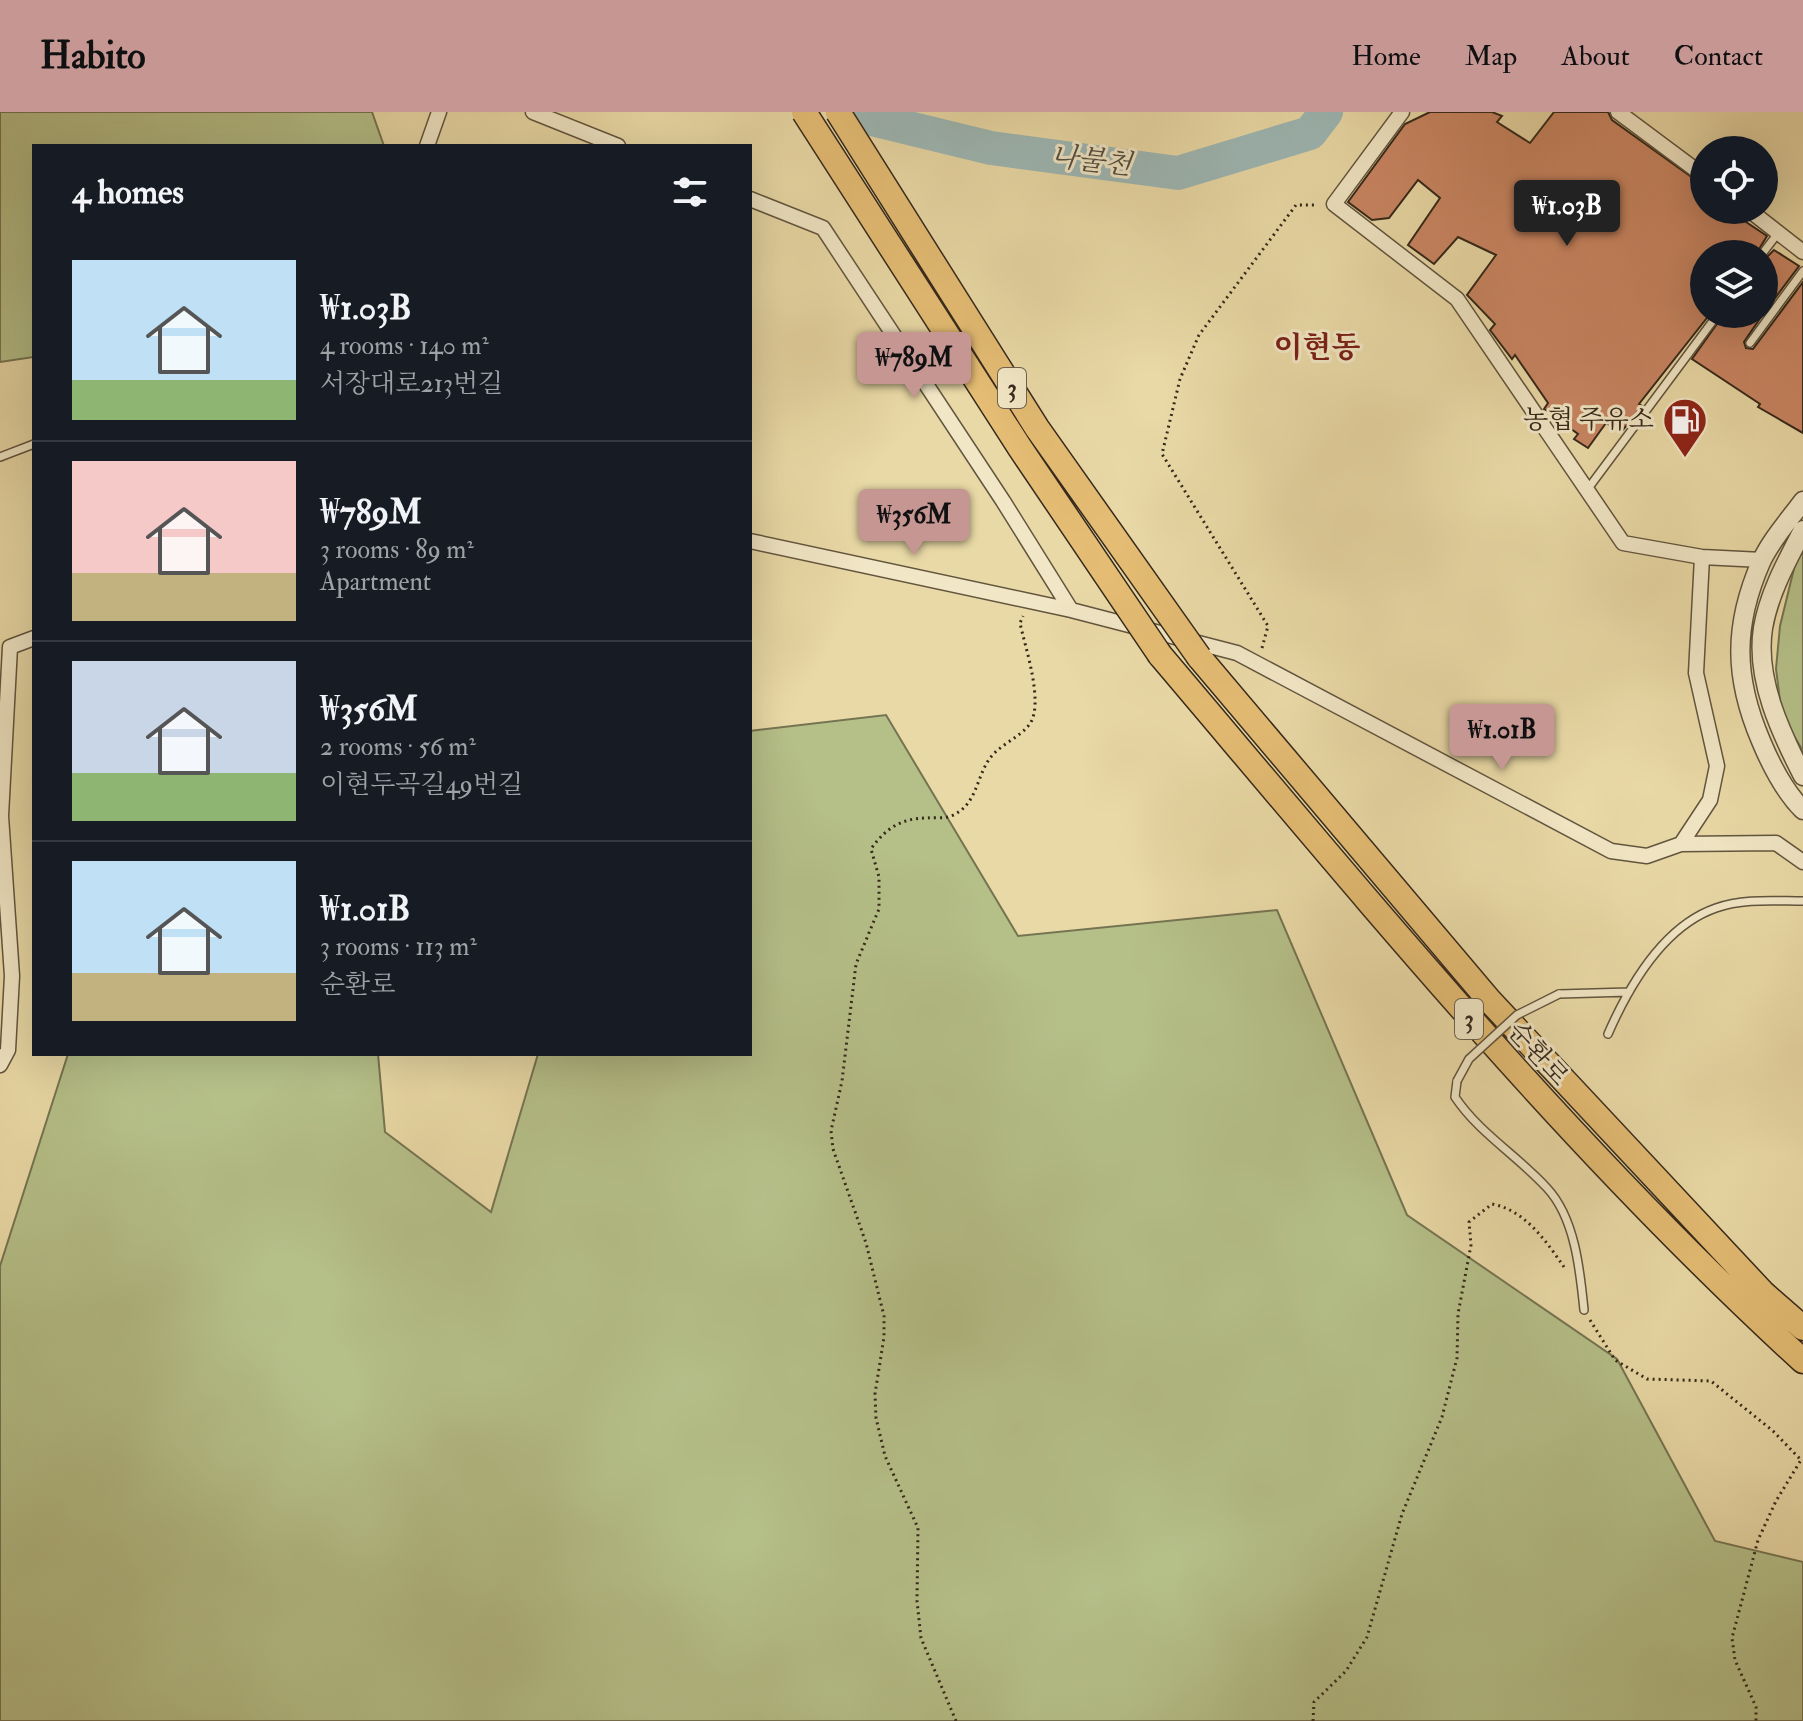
<!DOCTYPE html>
<html lang="en">
<head>
<meta charset="utf-8">
<style>
	body { margin:0; font-family:"IM FELL Double Pica","Noto Serif KR",serif; background:#242831; color:#f1f3f6; height:100vh; display:flex; flex-direction:column; font-size:30px; white-space:nowrap }
	* { box-sizing:border-box; margin:0 }
	p { font-size:26px; color:#9ea1a6 }
	.icon { flex:none; width:44px; height:44px; fill:none; stroke:currentColor; stroke-width:2; stroke-linecap:round; stroke-linejoin:round }
	.map { position:relative; flex:1; overflow:hidden }
	.side { position:absolute; left:32px; top:32px; width:720px; height:912px; display:flex; flex-direction:column; background:#171b24; border-radius:0px; box-shadow:0 8px 32px #0002 }
	.side>* { flex:none }
	.buttons { position:absolute; left:1690px; top:24px; display:grid; gap:16px }
	.buttons a { display:grid; place-items:center; width:88px; height:88px; border-radius:50%; background:#171b24; box-shadow:0 8px 32px #0002; font-size:40px }
	.price { position:absolute; translate:-50% -68px; padding:0 18px; border-radius:8px; background:#c59692; color:#111; font-size:26px; line-height:52px; filter:drop-shadow(0 2px 4px #0008) }
	.price::after { content:''; position:absolute; left:50%; top:48px; width:24px; height:18px; margin-left:-12px; background:inherit; clip-path:polygon(0 0,100% 0,50% 100%) }
	.price.selected { background:#222; color:#fff }
	ul { padding:0; list-style:none }
	li { display:flex; align-items:center; gap:24px; height:200px; padding:0 40px }
	li+li { border-top:2px solid #363941 }
	li span { display:grid; place-items:center; flex:none; width:224px; height:160px; border-radius:0px; color:#555 }
	li>.icon { margin-inline-start:auto }
	span .icon { width:96px; height:96px; fill:#fffc; stroke-width:1 }
	li b { font-size:34px }
	h2 { display:flex; justify-content:space-between; align-items:center; height:96px; padding:0 40px; font-size:34px }
	header { display:flex; align-items:center; gap:48px; box-sizing:border-box; height:112px; padding:0 40px; background:#c59692; color:#111 }
	header strong { font-size:38px }
	nav { display:flex; gap:44px; margin-inline-start:auto; font-size:28px }
	.map>svg:first-child { display:block }
</style>
</head>
<body>
<header>
<strong>Habito</strong>
<nav><a>Home</a><a>Map</a><a>About</a><a>Contact</a></nav>
</header>
<div class="map">
<svg width="1803" height="1609" viewBox="0 0 1803 1609">
	<rect width="100%" height="100%" fill="#e9d9a6"/>
	<filter id="stains"><feTurbulence type="fractalNoise" baseFrequency=".0025" numOctaves="4"/><feColorMatrix values="0 0 0 0 .2 0 0 0 0 .09 0 0 0 0 .02 0 0 0 .5 -.17"/></filter>
	<radialGradient id="worn" r=".72"><stop offset=".6" stop-color="#630" stop-opacity="0"/><stop offset="1" stop-color="#630" stop-opacity=".3"/></radialGradient>
	<!-- green -->
	<path fill="#b5bf88" stroke="#757452" stroke-width="2" d="M0,0H372L384,34H34V245L0,250Z
		M1803,429V639L1782,604L1776,557L1780,514L1800,432Z
		M886,603L1018,824L1277,798L1407,1103L1617,1247L1715,1429L1803,1450V1609H0V1154L68,942H378L385,1020L491,1100L538,942H750V619Z"/>
	<g fill="none" stroke-linecap="round" stroke-linejoin="round">
		<!-- river -->
		<path stroke="#9db7b4" stroke-width="34" d="M843,0L991,36L1178,61L1310,21L1326,0"/>
	</g>
	<!-- building -->
	<path fill="#c98663" stroke="#35291b" stroke-width="2" d="M1430,0H1492L1502,4L1497,10L1530,31L1554,0H1608L1612,8L1704,74V98H1728L1767,124L1756,142H1704V202H1710L1639,292L1642,294L1622,319L1606,311L1588,336L1574,327L1578,322L1544,297L1548,291L1515,243L1512,247L1490,218L1495,212L1467,183L1496,143L1458,125L1434,152L1408,133L1440,86L1418,68L1389,106L1372,108L1348,90L1405,12Z
		M1774,138L1799,154L1764,201V148Z
		M1803,170V321L1758,295L1760,292L1692,247L1724,202H1763L1744,230L1746,236L1753,237Z"/>
	<g fill="none" stroke-linecap="round" stroke-linejoin="round">
		<!-- service casing -->
		<g stroke="#62553e" stroke-width="10">
			<path id="service" d="M1762,142L1778,121
				M1750,231L1803,159
				M0,345L34,332
				M1587,378L1718,202
				M1559,882L1629,880
				M1608,922C1629,874 1664,814 1716,796C1743,786 1775,789 1803,789
				M1457,969L1455,985C1479,1021 1518,1044 1547,1076C1575,1106 1580,1158 1584,1198"/>
		</g>
		<!-- minor casing -->
		<g stroke="#62553e" stroke-width="17">
			<path id="minor" d="M533,0L618,34
				M1402,0L1334,92L1457,187L1623,431L1702,445L1762,448
				M1618,0L1704,64
				M427,34L439,0
				M750,87L823,116L1003,389L1071,498
				M1749,98L1803,140
				M750,429L1071,498L1237,541L1611,739L1647,744L1681,732L1710,688L1717,654L1696,561L1702,445
				M1681,732L1776,731L1803,750
				M0,953L8,938L12,864L1,704L10,535L34,526"/>
		</g>
		<!-- tertiary casing -->
		<g stroke="#62553e" stroke-width="21">
			<path id="tertiary" d="M1803,389C1789,408 1771,428 1761,450C1733,514 1734,566 1761,629C1771,653 1785,680 1803,698
				M1803,418C1787,449 1769,481 1763,516C1755,567 1781,621 1803,664"/>
		</g>
		<!-- trunk casing -->
		<g stroke="#35291b" stroke-width="27">
			<path id="trunk" d="M1160,543C1366,786 1567,1033 1803,1249
				M1199,545L1489,888L1763,1181L1803,1216"/>
		</g>
		<!-- path -->
		<path stroke="#35291b" stroke-width="3" stroke-dasharray="2 4" stroke-linecap="butt" d="M1262,536L1268,514L1162,342L1180,267L1199,223L1296,93H1316
			M1590,1208L1615,1248L1647,1267L1711,1269L1773,1319L1801,1348L1776,1389L1758,1428L1732,1526L1735,1548L1756,1595V1609
			M956,1609L921,1526L917,1489L918,1416L885,1344L876,1306L875,1282L884,1225V1204L866,1131L833,1037L831,1019L842,969L856,852L879,797V765L871,737C885,717 901,706 927,706C934,705 944,707 951,704C976,694 976,668 988,649C998,633 1018,627 1029,613C1045,593 1025,535 1020,511L1023,504
			M1313,1609L1314,1590L1346,1559L1367,1525L1402,1402L1442,1305L1457,1246L1458,1202L1471,1133L1469,1110L1492,1092C1525,1098 1546,1129 1564,1155"/>
		<!-- service -->
		<use href="#service" stroke="#f1e6c5" stroke-width="7"/>
		<!-- minor -->
		<use href="#minor" stroke="#f1e6c5" stroke-width="14"/>
		<!-- tertiary -->
		<use href="#tertiary" stroke="#f1e6c5" stroke-width="18"/>
		<!-- trunk -->
		<use href="#trunk" stroke="#e4bc73" stroke-width="24"/>
		<!-- service-bridge casing -->
		<g stroke="#62553e" stroke-width="10" stroke-linecap="butt">
			<path id="service-bridge" d="M1457,969L1469,947L1517,903L1559,882"/>
		</g>
		<!-- trunk-bridge casing -->
		<g stroke="#35291b" stroke-width="27" stroke-linecap="butt">
			<path id="trunk-bridge" d="M804,0L1020,336L1160,543
				M838,0L1037,316L1199,545"/>
		</g>
		<!-- service-bridge -->
		<use href="#service-bridge" stroke="#f1e6c5" stroke-width="7"/>
		<!-- trunk-bridge -->
		<use href="#trunk-bridge" stroke="#e4bc73" stroke-width="24"/>
	</g>
	<!-- icons -->
	<defs>
		<g id="fuel-pin" transform="scale(2.3)"><path d="M0 17L-7.5 6A9.5 9.5 0 1 1 7.5 6Z" fill="#8f2418" stroke="#f1e6c5"/><path d="M-5.5-6h7V0h2V4h1.3V-2.5L3-4.5l.8-.8L6-3V5H2.5V1h-1V6h-7ZM-4.2-4.7v3.2H.2V-4.7Z" fill="#fff"/></g>
	</defs>
	<g fill-rule="evenodd">
		<use href="#fuel-pin" x="1685" y="308"/>
	</g>
	<g text-anchor="middle" dominant-baseline="central" stroke-width="6" stroke-linejoin="round" paint-order="stroke">
		<!-- shield labels -->
		<g fill="#f1e6c5" stroke="#6d624e" stroke-width="2">
			<rect x="998" y="256" width="28" height="40" rx="6"/>
			<rect x="1455" y="887" width="28" height="40" rx="6"/>
		</g>
		<g font-size="24" font-weight="bold" fill="#35291b">
			<text x="1012" y="276">3</text>
			<text x="1469" y="907">3</text>
		</g>
		<!-- poi labels -->
		<g font-size="26" fill="#35291b" stroke="#f1e6c5" text-anchor="end">
			<text x="1654" y="308">농협 주유소</text>
		</g>
		<!-- street labels -->
		<g font-size="26" fill="#35291b" stroke="#f1e6c5">
			<text transform="translate(1538 942) rotate(48)">순환로</text>
		</g>
		<!-- water labels -->
		<g font-size="28" font-style="italic" fill="#4f4c41" stroke="#f1e6c5">
			<text transform="translate(1091 49) rotate(7)">나불천</text>
		</g>
		<!-- quarter labels -->
		<g font-size="30" font-weight="bold" fill="#7a1f14" stroke="#f1e6c5">
			<text x="1317" y="235">이현동</text>
		</g>
	</g>
	<rect width="100%" height="100%" filter="url(#stains)"/>
	<rect width="100%" height="100%" fill="url(#worn)"/>
</svg>
<div class="buttons">
<a><svg class="icon" aria-label="locate" viewBox="0 0 24 24"><circle cx="12" cy="12" r="6"/><path d="M12 2v4M12 18v4M2 12h4M18 12h4"/></svg></a>
<a><svg class="icon" aria-label="layers" viewBox="0 0 24 24"><path d="M12 4l9 5-9 5-9-5zM3 14l9 5 9-5"/></svg></a>
</div>
<b class="price selected" style="left:1567px;top:136px">₩1.03B</b>
<b class="price" style="left:914px;top:288px">₩789M</b>
<b class="price" style="left:914px;top:445px">₩356M</b>
<b class="price" style="left:1502px;top:660px">₩1.01B</b>
<section class="side">
<h2>4 homes<svg class="icon" aria-label="filters" viewBox="0 0 24 24"><path d="M4 7h16M4 17h16"/><circle cx="9" cy="7" r="2"/><circle cx="15" cy="17" r="2"/></svg></h2>
<ul>
<li><span style="background:linear-gradient(#bfe0f5 75%,#8fb573 0)"><svg class="icon" aria-label="home" viewBox="0 0 24 24"><path d="M3 11l9-7 9 7M6 9v11h12V9"/></svg></span><div><b>₩1.03B</b><p>4 rooms · 140 m²</p><p>서장대로213번길</p></div></li>
<li><span style="background:linear-gradient(#f6c9c9 70%,#c2b280 0)"><svg class="icon" aria-label="home" viewBox="0 0 24 24"><path d="M3 11l9-7 9 7M6 9v11h12V9"/></svg></span><div><b>₩789M</b><p>3 rooms · 89 m²</p><p>Apartment</p></div></li>
<li><span style="background:linear-gradient(#c9d6e8 70%,#8fb573 0)"><svg class="icon" aria-label="home" viewBox="0 0 24 24"><path d="M3 11l9-7 9 7M6 9v11h12V9"/></svg></span><div><b>₩356M</b><p>2 rooms · 56 m²</p><p>이현두곡길49번길</p></div></li>
<li><span style="background:linear-gradient(#bfe0f5 70%,#c2b280 0)"><svg class="icon" aria-label="home" viewBox="0 0 24 24"><path d="M3 11l9-7 9 7M6 9v11h12V9"/></svg></span><div><b>₩1.01B</b><p>3 rooms · 113 m²</p><p>순환로</p></div></li>
</ul>
</section>
</div>
</body>
</html>
